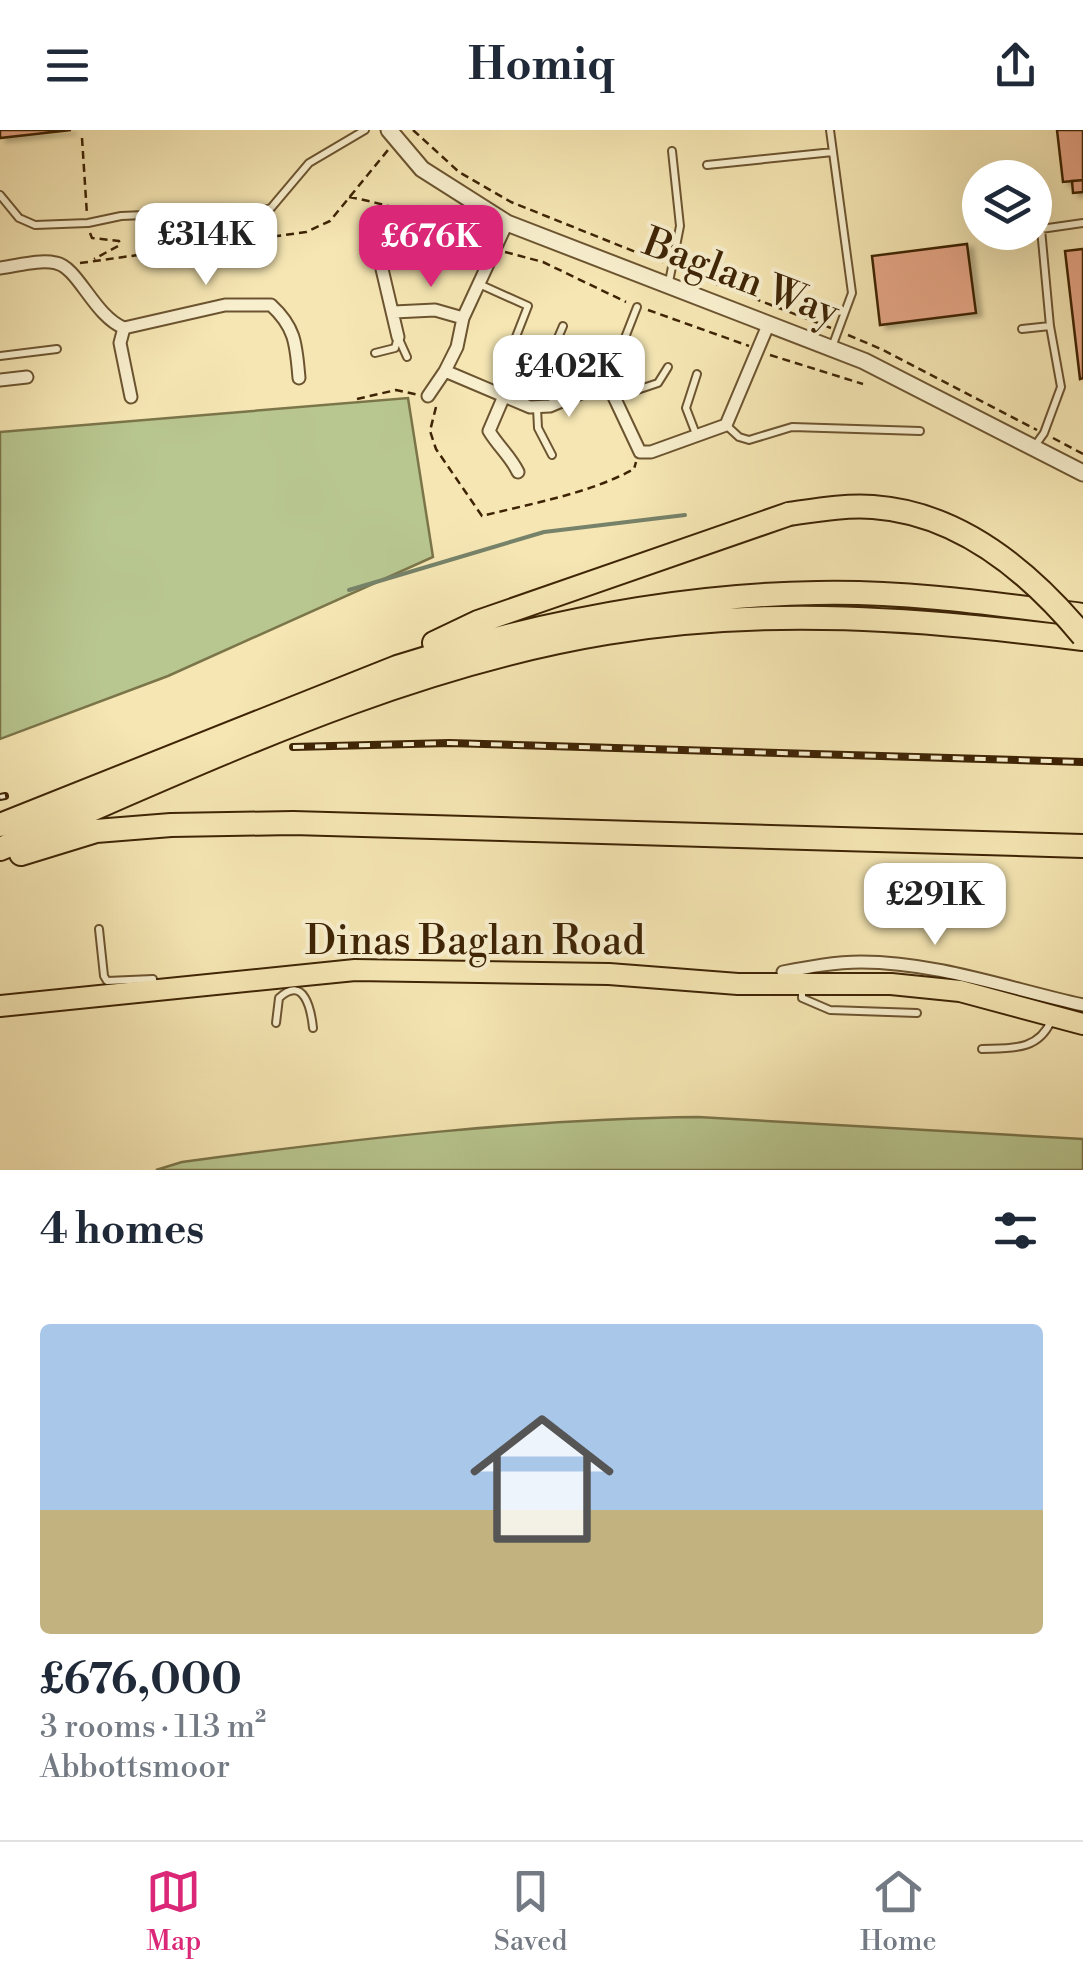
<!DOCTYPE html>
<html lang="en">
<head>
<meta charset="utf-8">
<style>
	body { margin:0; font-family:"Libre Bodoni",serif; background:#f2f2f3; color:#1f2937; height:100vh; display:flex; flex-direction:column; font-size:38px; white-space:nowrap }
	* { box-sizing:border-box; margin:0 }
	p { font-size:32px; color:#747a83 }
	.icon { flex:none; width:55px; height:55px; fill:none; stroke:currentColor; stroke-width:2; stroke-linecap:round; stroke-linejoin:round }
	.map { position:relative; height:1040px; overflow:hidden }
	.panel { display:flex; flex-direction:column; background:#fff; flex:1 }
	.panel>* { flex:none }
	.controls { position:absolute; left:962px; top:30px; display:grid; gap:20px }
	.controls a { display:grid; place-items:center; width:90px; height:90px; border-radius:50%; background:#fff; box-shadow:0 10px 40px #0002; font-size:50px }
	.price { position:absolute; translate:-50% -85px; padding:0 22px; border-radius:20px; background:#fff; color:#222; font-size:32px; line-height:65px; filter:drop-shadow(0 2px 5px #0008) }
	.price::after { content:''; position:absolute; left:50%; top:60px; width:30px; height:22px; margin-left:-15px; background:inherit; clip-path:polygon(0 0,100% 0,50% 100%) }
	.price.current { background:#db2777; color:#fff }
	ul { padding:0; list-style:none }
	li { display:grid; align-content:center; gap:20px; height:530px; padding:0 40px }
	li+li { border-top:2px solid #e0e1e3 }
	li span { display:grid; place-items:center; height:310px; border-radius:10px; color:#555 }
	li>.icon { margin-inline-start:auto }
	span .icon { width:180px; height:180px; fill:#fffc; stroke-width:1 }
	li b { font-size:42px }
	h2 { display:flex; justify-content:space-between; align-items:center; height:120px; padding:0 40px; font-size:42px }
	header { display:flex; justify-content:space-between; align-items:center; height:130px; padding:0 40px; background:#fff; font-size:45px; font-weight:700 }
	.tab-bar { display:flex; justify-content:space-around; align-items:center; height:140px; border-top:2px solid #e0e1e3; background:#fff; font-size:28px; color:#747a83 }
	.tab-bar a { display:grid; justify-items:center; gap:5px }
	.tab-bar .current { color:#db2777 }
	.map>svg:first-child { display:block }
</style>
</head>
<body>
<header><svg class="icon" aria-label="menu" viewBox="0 0 24 24"><path d="M4 6h16M4 12h16M4 18h16"/></svg>Homiq<svg class="icon" aria-label="share" viewBox="0 0 24 24"><path d="M12 15V3M7 8l5-5 5 5M5 13v7h14v-7"/></svg></header>
<div class="map">
<svg width="1083" height="1040" viewBox="0 0 1083 1040">
	<defs>
		<filter id="shadow"><feDropShadow dx="6" dy="3.5" stdDeviation="2.5" flood-color="#0004"/></filter>
	</defs>
	<rect width="100%" height="100%" fill="#f5e6b3"/>
	<filter id="stains"><feTurbulence type="fractalNoise" baseFrequency=".002" numOctaves="4"/><feColorMatrix values="0 0 0 0 .2 0 0 0 0 .09 0 0 0 0 .02 0 0 0 .5 -.17"/></filter>
	<radialGradient id="worn" r=".72"><stop offset=".6" stop-color="#630" stop-opacity="0"/><stop offset="1" stop-color="#630" stop-opacity=".3"/></radialGradient>
	<!-- green -->
	<path fill="#b8c68f" stroke="#7b754a" stroke-width="2.5" d="M408,268L433,427L168,546L0,609V302Z
		M698,987L1083,1009V1040H156L182,1032C353,1009 526,989 698,987Z"/>
	<g fill="none" stroke-linecap="round" stroke-linejoin="round">
		<!-- stream -->
		<path stroke="#768269" stroke-width="4" d="M349,460L544,402L685,385"/>
	</g>
	<!-- building -->
	<path fill="#e5a585" stroke="#3e2405" stroke-width="2.5" filter="url(#shadow)" d="M0,0H71L0,8Z
		M1057,0H1083V50L1063,52Z
		M1083,50V62L1073,63L1072,51Z
		M967,114L976,183L880,195L872,126Z
		M1083,119V248L1080,249L1065,121Z"/>
	<g fill="none" stroke-linecap="round" stroke-linejoin="round">
		<!-- service casing -->
		<g stroke="#6c5430" stroke-width="10">
			<path id="service" d="M830,0L852,163L832,217
				M707,35L833,22
				M0,65L19,88L35,95L88,93L121,86L264,80L271,78L309,33L365,0
				M669,152L680,96L672,21
				M479,154L528,176L510,222
				M1022,199L1050,196
				M375,223L395,218L398,207L407,227
				M0,226L57,219
				M608,251L637,177
				M616,267L658,253L668,237
				M560,271L546,236L563,196
				M537,278L538,298L552,325
				M726,295L739,307L749,310L792,297L920,301
				M696,304L686,278L697,244
				M1034,317L1044,303L1061,257L1050,196L1041,99L1083,93
				M99,799L104,846L107,851L153,849L154,859
				M802,860V868L830,880L917,883
				M276,893L279,868C304,845 311,879 313,898
				M982,919C1011,918 1038,921 1051,891"/>
		</g>
		<!-- minor casing -->
		<g stroke="#6c5430" stroke-width="15">
			<path id="minor" d="M507,93L463,188L457,217L445,241L530,277L550,276L607,252L640,322H651L726,295L769,193
				M0,138C17,136 39,129 56,133C78,137 94,186 124,198L225,175H271C296,198 296,215 299,248
				M382,139L398,207
				M394,182L435,180L463,188
				M124,198L120,213L131,267
				M0,250L27,247
				M428,266L445,241
				M504,266L489,301C498,316 511,327 518,342
				M783,842C809,837 835,832 861,832C936,832 1010,859 1083,875"/>
		</g>
		<!-- tertiary casing -->
		<g stroke="#6c5430" stroke-width="19">
			<path id="tertiary" d="M389,0L422,39L507,93L864,231L1083,343"/>
		</g>
		<!-- primary casing -->
		<g stroke="#3e2405" stroke-width="24">
			<path id="primary" d="M0,876L355,840L609,844L738,854H891L960,861L1083,894"/>
		</g>
		<!-- motorway casing -->
		<g stroke="#3e2405" stroke-width="26">
			<path id="motorway" d="M434,513L478,492L789,384
				M0,695L397,537C534,494 673,465 817,463C906,461 995,474 1083,485
				M0,719C197,636 394,538 607,503C766,476 924,489 1083,509
				M21,724L96,701L171,695L293,693L1083,716"/>
		</g>
		<!-- path -->
		<path stroke="#3e2405" stroke-width="2.5" stroke-dasharray="8 5" stroke-linecap="butt" d="M413,0L459,42L511,72L663,133
			M82,8L87,85
			M349,67C396,76 442,91 484,114
			M90,103L92,108L119,111L120,115L94,129
			M505,122L543,132L626,172
			M80,133L306,102L330,91L388,20
			M680,140L831,198
			M648,180L749,216
			M848,205L881,219L1037,300
			M770,225L863,254
			M357,269L396,260L419,265
			M436,277L430,301L436,319L482,386C533,373 588,364 634,339L636,332
			M1053,308L1083,324"/>
		<!-- service -->
		<use href="#service" stroke="#f8efce" stroke-width="6"/>
		<!-- minor -->
		<use href="#minor" stroke="#f8efce" stroke-width="11"/>
		<!-- tertiary -->
		<use href="#tertiary" stroke="#f8efce" stroke-width="15"/>
		<!-- primary -->
		<use href="#primary" stroke="#f5e6b3" stroke-width="20"/>
		<!-- motorway -->
		<use href="#motorway" stroke="#f5e6b3" stroke-width="22"/>
		<!-- rail casing -->
		<g stroke="#3e2405" stroke-width="8">
			<path id="rail" d="M293,617L449,613L1083,632
				M0,667L5,666"/>
		</g>
		<!-- rail -->
		<use href="#rail" stroke="#f8efce" stroke-width="4" stroke-dasharray="11" stroke-linecap="butt"/>
		<!-- motorway-bridge casing -->
		<g stroke="#3e2405" stroke-width="26" stroke-linecap="butt">
			<path id="motorway-bridge" d="M789,384C817,380 845,375 873,377C960,383 1030,442 1083,506"/>
		</g>
		<!-- motorway-bridge -->
		<use href="#motorway-bridge" stroke="#f5e6b3" stroke-width="22"/>
	</g>
	<g text-anchor="middle" dominant-baseline="central" stroke-width="8" stroke-linejoin="round" paint-order="stroke">
		<!-- street labels -->
		<g font-size="40" fill="#3e2405" stroke="#f8efce">
			<text transform="translate(741 148) rotate(21)">Baglan Way</text>
			<text x="475" y="812">Dinas Baglan Road</text>
		</g>
	</g>
	<rect width="100%" height="100%" filter="url(#stains)"/>
	<rect width="100%" height="100%" fill="url(#worn)"/>
</svg>
<div class="controls">
<a><svg class="icon" aria-label="layers" viewBox="0 0 24 24"><path d="M12 4l9 5-9 5-9-5zM3 14l9 5 9-5"/></svg></a>
</div>
<b class="price" style="left:206px;top:158px">£314K</b>
<b class="price current" style="left:431px;top:160px">£676K</b>
<b class="price" style="left:569px;top:290px">£402K</b>
<b class="price" style="left:935px;top:818px">£291K</b>
</div>
<section class="panel">
<h2>4 homes<svg class="icon" aria-label="filters" viewBox="0 0 24 24"><path d="M4 7h16M4 17h16"/><circle cx="9" cy="7" r="2"/><circle cx="15" cy="17" r="2"/></svg></h2>
<ul>
<li><span style="background:linear-gradient(#a9c7e8 60%,#c2b280 0)"><svg class="icon" aria-label="home" viewBox="0 0 24 24"><path d="M3 11l9-7 9 7M6 9v11h12V9"/></svg></span><div><b>£676,000</b><p>3 rooms · 113 m²</p><p>Abbottsmoor</p></div></li>
</ul>
</section>
<nav class="tab-bar">
<a class="current"><svg class="icon" aria-label="map" viewBox="0 0 24 24"><path d="M3 6l6-2 6 2 6-2v14l-6 2-6-2-6 2zM9 4v14M15 6v14"/></svg>Map</a>
<a><svg class="icon" aria-label="saved" viewBox="0 0 24 24"><path d="M7 4h10v16l-5-4-5 4z"/></svg>Saved</a>
<a><svg class="icon" aria-label="home" viewBox="0 0 24 24"><path d="M3 11l9-7 9 7M6 9v11h12V9"/></svg>Home</a>
</nav>
</body>
</html>
